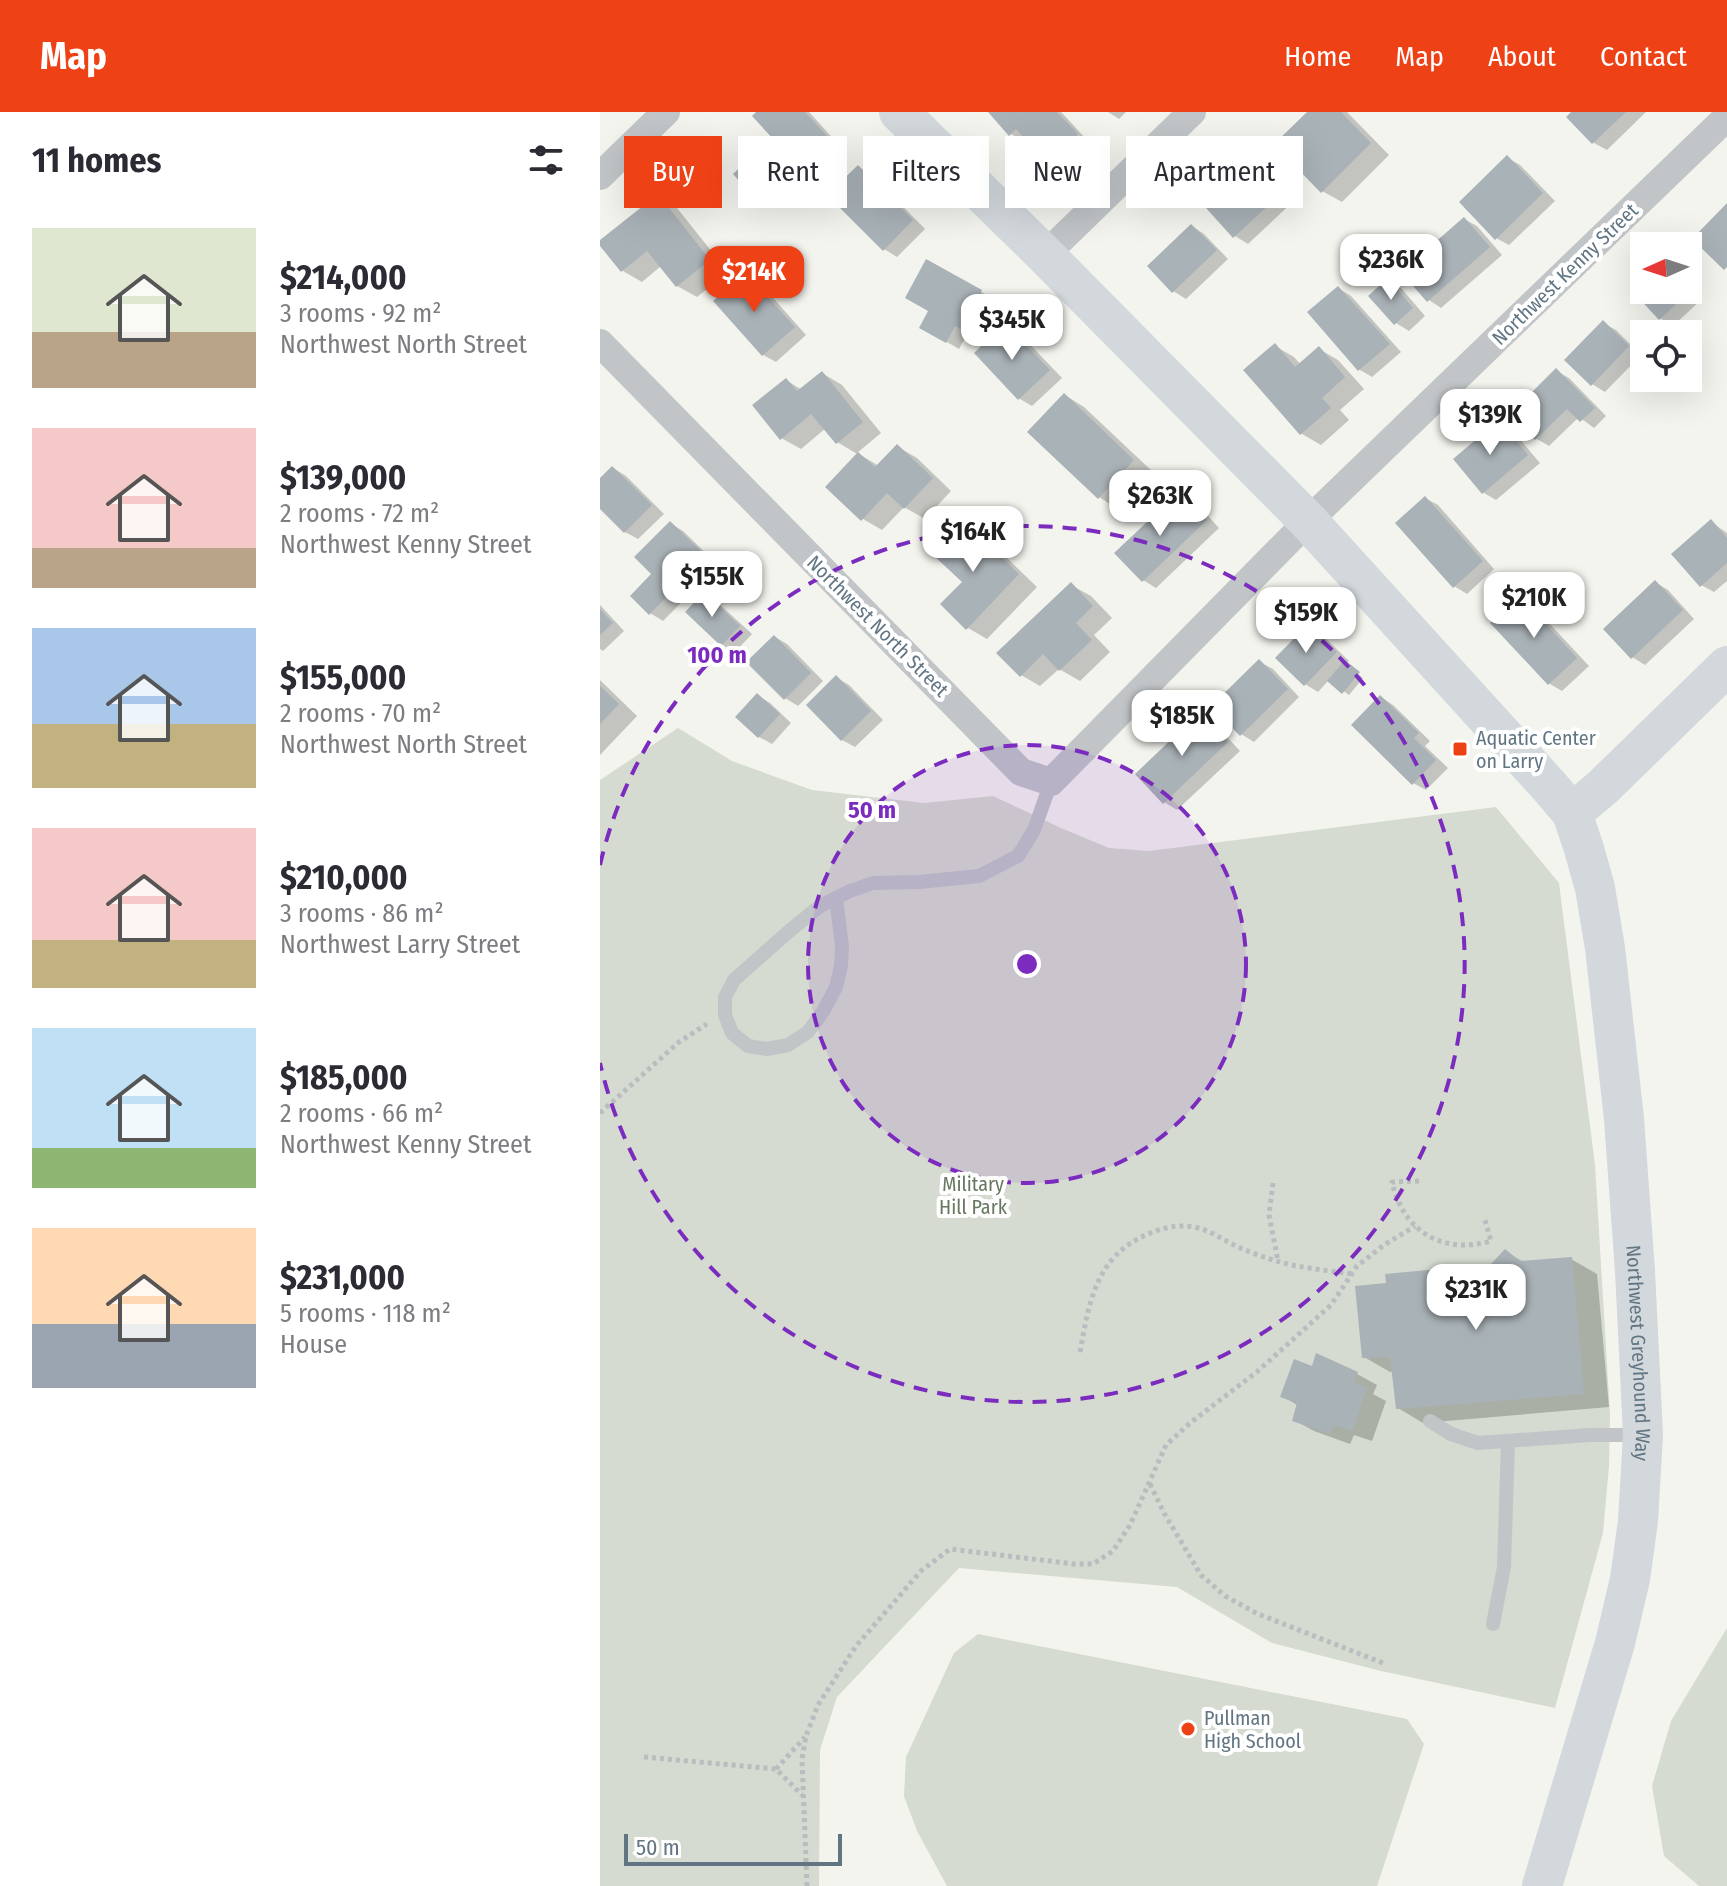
<!DOCTYPE html>
<html lang="en">
<head>
<meta charset="utf-8">
<style>
	body { margin:0; font-family:"Fira Sans Condensed",sans-serif; background:#f2f2f3; color:#2b2b33; height:100vh; display:flex; flex-direction:column; font-size:30px; white-space:nowrap }
	* { box-sizing:border-box; margin:0 }
	p { font-size:26px; color:#7c7c81 }
	.icon { flex:none; width:44px; height:44px; fill:none; stroke:currentColor; stroke-width:2; stroke-linecap:round; stroke-linejoin:round }
	.map { position:relative; flex:1; overflow:hidden }
	.details { display:flex; flex-direction:column; background:#fff; width:600px }
	.details>* { flex:none }
	.hud { position:absolute; left:24px; top:24px; width:760px; height:72px; display:flex; gap:16px }
	.needle { width:52px; rotate:267deg }
	.buttons { position:absolute; left:1030px; top:120px; display:grid; gap:16px }
	.buttons a { display:grid; place-items:center; width:72px; height:72px; border-radius:0px; background:#fff; box-shadow:0 8px 32px #0002; font-size:40px }
	.scale { position:absolute; left:24px; bottom:20px; width:218px; box-sizing:border-box; padding-left:8px; border:4px solid #617583; border-top:0; font-size:22px; line-height:28px; white-space:nowrap; color:#617583; -webkit-text-stroke:6px #fff; paint-order:stroke }
	.price { position:absolute; translate:-50% -68px; padding:0 18px; border-radius:16px; background:#fff; color:#222; font-size:26px; line-height:52px; filter:drop-shadow(0 2px 4px #0008) }
	.price::after { content:''; position:absolute; left:50%; top:48px; width:24px; height:18px; margin-left:-12px; background:inherit; clip-path:polygon(0 0,100% 0,50% 100%) }
	.price.current { background:#ee4116; color:#fff }
	ul { padding:0; list-style:none }
	li { display:flex; align-items:center; gap:24px; height:200px; padding:0 32px }
	li span { display:grid; place-items:center; flex:none; width:224px; height:160px; border-radius:0px; color:#555 }
	li>.icon { margin-inline-start:auto }
	span .icon { width:96px; height:96px; fill:#fffc; stroke-width:1 }
	li b { font-size:34px }
	h2 { display:flex; justify-content:space-between; align-items:center; height:96px; padding:0 32px; font-size:34px }
	.tag { padding:0 28px; border-radius:0px; background:#fff; box-shadow:0 8px 32px #0002; font-size:28px; line-height:72px }
	.tag.current { background:#ee4116; color:#fff }
	header { display:flex; align-items:center; gap:48px; box-sizing:border-box; height:112px; padding:0 40px; background:#ee4116; color:#fff }
	header strong { font-size:38px }
	nav { display:flex; gap:44px; margin-inline-start:auto; font-size:28px }
	main { display:flex; flex:1; min-height:0 }
	.map>svg:first-child { display:block }
</style>
</head>
<body>
<header>
<strong>Map</strong>
<nav><a>Home</a><a>Map</a><a>About</a><a>Contact</a></nav>
</header>
<main>
<section class="details">
<h2>11 homes<svg class="icon" aria-label="filters" viewBox="0 0 24 24"><path d="M4 7h16M4 17h16"/><circle cx="9" cy="7" r="2"/><circle cx="15" cy="17" r="2"/></svg></h2>
<ul>
<li><span style="background:linear-gradient(#dfe7d0 65%,#b9a48a 0)"><svg class="icon" aria-label="home" viewBox="0 0 24 24"><path d="M3 11l9-7 9 7M6 9v11h12V9"/></svg></span><div><b>$214,000</b><p>3 rooms · 92 m²</p><p>Northwest North Street</p></div></li>
<li><span style="background:linear-gradient(#f6c9c9 75%,#b9a48a 0)"><svg class="icon" aria-label="home" viewBox="0 0 24 24"><path d="M3 11l9-7 9 7M6 9v11h12V9"/></svg></span><div><b>$139,000</b><p>2 rooms · 72 m²</p><p>Northwest Kenny Street</p></div></li>
<li><span style="background:linear-gradient(#a9c7e8 60%,#c2b280 0)"><svg class="icon" aria-label="home" viewBox="0 0 24 24"><path d="M3 11l9-7 9 7M6 9v11h12V9"/></svg></span><div><b>$155,000</b><p>2 rooms · 70 m²</p><p>Northwest North Street</p></div></li>
<li><span style="background:linear-gradient(#f6c9c9 70%,#c2b280 0)"><svg class="icon" aria-label="home" viewBox="0 0 24 24"><path d="M3 11l9-7 9 7M6 9v11h12V9"/></svg></span><div><b>$210,000</b><p>3 rooms · 86 m²</p><p>Northwest Larry Street</p></div></li>
<li><span style="background:linear-gradient(#bfe0f5 75%,#8fb573 0)"><svg class="icon" aria-label="home" viewBox="0 0 24 24"><path d="M3 11l9-7 9 7M6 9v11h12V9"/></svg></span><div><b>$185,000</b><p>2 rooms · 66 m²</p><p>Northwest Kenny Street</p></div></li>
<li><span style="background:linear-gradient(#ffd9b3 60%,#9aa5b1 0)"><svg class="icon" aria-label="home" viewBox="0 0 24 24"><path d="M3 11l9-7 9 7M6 9v11h12V9"/></svg></span><div><b>$231,000</b><p>5 rooms · 118 m²</p><p>House</p></div></li>
</ul>
</section>
<div class="map">
<svg width="1127" height="1774" viewBox="0 0 1127 1774">
	<rect width="100%" height="100%" fill="#f4f4ef"/>
	<!-- green -->
	<path fill="#d5dbd0" d="M78,616L132,649L212,678L324,691L393,684L461,716L509,736L549,739L896,695L959,771L995,1053L1010,1302L1009,1354L1003,1421L955,1596L781,1559L672,1531L577,1475L359,1456L237,1585L220,1638L219,1774H0V668Z
		M1127,1516V1774H1099L1064,1744L1052,1674L1071,1609Z
		M378,1522L807,1607L824,1632L777,1774H347L317,1719L304,1684L306,1645L354,1541Z"/>
	<!-- shadow -->
	<path fill="#0003" d="M159,0H209L239,33L212,59L199,51Z
		M391,0H461L489,30L461,57L448,49L427,26L423,29L411,22Z
		M508,0H526L519,7Z
		M710,0H747L789,43L742,90L722,79Z
		M974,0H1046L1007,38L994,31L969,5Z
		M163,37L175,44L200,71L173,96L160,89L135,62Z
		M908,46L920,53L955,89L909,133L896,126Z
		M658,51L671,58L697,86L648,132L635,124Z
		M258,55L271,62L325,117L297,145L284,137Z
		M58,85L77,96L128,160L97,185L77,174L61,154L42,170L23,159Z
		M864,107L877,114L902,143L841,196L829,188Z
		M592,114L604,122L628,147L586,187L573,179Z
		M327,150L394,187L375,223L369,219L359,237L321,215L330,198Z
		M146,163L159,170L206,223L176,250L163,243Z
		M788,169L801,176L825,204L809,219L796,211Z
		M1088,173L1101,188L1073,214L1060,206L1038,182L1044,177L1088,178Z
		M738,176L751,184L801,240L772,265L760,258L710,201Z
		M1003,211L1016,218L1041,243L1005,280L992,272Z
		M406,213L419,221L462,266L432,294L420,287L377,241Z
		M675,234L694,245L701,253L719,237L738,248L764,277L740,298L749,308L721,333L702,322L646,258Z
		M956,259L969,266L1006,304L994,316L979,305L949,334L937,327L912,302Z
		M222,261L242,273L281,321L257,341L279,354L298,335L317,346L351,379L325,407L304,395L282,418L263,407L259,343L237,330L226,316L201,337L181,326L186,268L202,278Z
		M465,283L484,295L553,360L518,397L499,385Z
		M899,310L912,318L940,351L896,388L884,381Z
		M13,356L26,364L64,402L38,427L25,420L0,395V369Z
		M585,386L598,393L619,416L556,476L543,468L563,397L569,401Z
		M825,386L838,393L894,457L867,482L854,474Z
		M1111,410L1127,421V469L1114,480L1101,473Z
		M70,411L83,419L118,453L63,509L50,501L54,462Z
		M364,412L383,423L437,475L387,527L368,516L364,470Z
		M1055,470L1068,478L1094,507L1045,553L1032,545Z
		M471,473L491,484L512,506L494,523L510,540L480,569L459,557L440,574L421,563Z
		M104,482L117,490L152,522L135,540L122,533Z
		M920,486L933,494L989,554L962,579L950,572L893,512Z
		M0,493L24,519L3,539L0,537Z
		M709,515L721,522L749,549L747,551L749,554L763,566L749,583L729,568L718,580L705,572Z
		M175,525L187,532L223,569L198,594L185,586Z
		M660,550L673,557L699,585L654,630L641,622Z
		M237,566L249,573L283,608L255,635L242,628L209,593Z
		M0,568L37,604L0,643Z
		M157,583L170,591L191,611L172,632L159,625Z
		M781,585L793,593L830,629L825,634L848,656L826,678L813,671Z
		M601,603L613,610L640,639L577,698L564,690Z
		M906,1140L925,1151L971,1147L997,1162L1009,1295L823,1311L798,1296L794,1259L790,1260L764,1245L892,1154Z
		M713,1256L757,1262L777,1273L773,1282L786,1289L772,1329L754,1323L750,1332L714,1319L694,1308L699,1294L682,1284Z"/>
	<!-- building -->
	<path fill="#a9b2b7" d="M156,0H205L228,25L197,53L152,4Z
		M388,0H457L478,22L447,51L416,17L409,24Z
		M707,0H741L771,31L721,81L674,32Z
		M971,0H1026L992,32L966,5Z
		M162,34L189,63L158,90L133,62Z
		M907,43L943,81L895,128L859,90Z
		M658,48L685,78L633,126L606,96Z
		M258,53L313,108L283,139L227,83Z
		M58,82L110,148L76,175L47,139L21,160L0,134V128Z
		M1127,91V155L1124,158L1092,127Z
		M864,105L890,135L827,190L801,160Z
		M591,112L617,138L572,181L547,154Z
		M326,147L382,178L361,217L355,214L346,231L319,216L328,199L305,186Z
		M146,161L195,215L162,244L113,189Z
		M788,166L813,196L794,213L768,184Z
		M738,174L790,232L758,259L707,200Z
		M1044,174V178H1091L1059,208L1035,182Z
		M1003,208L1029,234L991,274L964,248Z
		M405,211L450,258L418,288L374,241Z
		M675,231L695,255L719,234L745,265L722,286L731,296L700,323L643,258Z
		M956,256L995,296L980,310L967,297L935,328L910,302Z
		M222,259L263,310L236,332L211,302L180,328L152,293L186,266L197,279Z
		M464,281L534,348L498,387L427,320Z
		M899,308L928,343L882,382L853,347Z
		M297,332L333,366L304,397L287,381L261,409L225,375L258,340L275,355Z
		M12,354L52,393L24,421L0,397V366Z
		M585,383L607,408L542,470L514,441L563,395L567,400Z
		M825,384L883,449L853,476L795,411Z
		M1111,407L1127,426V451L1100,475L1071,442Z
		M70,409L106,444L49,503L30,484L51,462L34,445Z
		M363,409L419,462L366,518L340,492L362,470L332,442Z
		M1055,468L1083,498L1031,547L1003,517Z
		M471,470L493,494L476,511L492,528L459,559L443,542L420,565L396,541Z
		M104,480L140,514L121,534L85,500Z
		M920,484L977,546L948,573L890,511Z
		M0,497L13,511L0,523Z
		M708,512L737,540L704,574L675,546Z
		M174,523L211,561L184,588L146,550Z
		M659,547L688,577L640,624L611,594Z
		M745,548L760,560L742,582L727,569Z
		M236,563L271,599L241,629L206,593Z
		M0,574L19,592L0,612Z
		M157,581L180,602L158,626L135,605Z
		M780,583L819,621L814,626L836,648L812,673L751,613Z
		M600,600L628,630L563,692L535,662Z
		M905,1137L920,1149L972,1145L984,1282L796,1297L790,1245L762,1246L755,1174L786,1171L785,1162L891,1152Z
		M716,1241L758,1260L754,1271L767,1276L752,1319L734,1313L730,1322L692,1309L697,1291L680,1285L694,1247L712,1254Z"/>
	<g fill="none" stroke-linecap="round" stroke-linejoin="round">
		<!-- path -->
		<path stroke="#babdbf" stroke-width="5" stroke-dasharray="4 4" stroke-linecap="butt" d="M0,1001L79,930L107,912
			M819,1069L792,1070C803,1119 842,1143 891,1129L885,1108
			M673,1071L669,1103L678,1149
			M480,1240C489,1192 495,1145 546,1123C561,1116 577,1112 594,1115C610,1118 623,1128 638,1135C649,1140 661,1144 673,1148C698,1156 726,1158 752,1162
			M550,1372L564,1401L601,1463L625,1484L658,1502L783,1551
			M44,1645L176,1657L202,1683
			M176,1657L205,1625
			M207,1774L202,1647L206,1624L218,1593L256,1534L321,1459L350,1437L474,1452H493L513,1439L530,1413L566,1333L590,1311L658,1259L731,1193L757,1154L784,1133L815,1114"/>
		<!-- lane -->
		<path stroke="#c1c5c8" stroke-width="14" d="M236,786L242,834L241,854L236,875L224,898L208,920L188,933L167,937L148,934L132,921L125,903V885L134,868L187,821L220,794L250,779L273,771L319,770L379,764L418,744L434,718L451,670
			M830,1309L851,1322L878,1331L990,1323H1039
			M893,1512L904,1455L908,1330"/>
		<!-- street -->
		<path stroke="#c1c5c8" stroke-width="28" d="M0,64L66,0
			M445,143L592,0
			M0,231L421,660L451,670L708,409L1127,5"/>
		<!-- secondary -->
		<g stroke="#d2d8dc" stroke-width="40">
			<path id="s1" d="M299,0L445,143L708,409L949,674L972,701L984,737L995,776L1005,836L1024,1007L1035,1159L1043,1323L1038,1409L1030,1467L1015,1531L942,1774"/>
			<path d="M972,701L1003,675L1127,554"/>
		</g>
	</g>
	<!-- distance rings -->
	<circle cx="427" cy="852" r="219" fill="#7b2cbf" fill-opacity=".12"/>
	<g fill="none" stroke="#7b2cbf" stroke-width="4" stroke-dasharray="14 10">
		<circle cx="427" cy="852" r="219"/>
		<path d="M0 753A438 438 0 1 1 0 951"/>
	</g>
	<!-- markers -->
	<g fill="#ee4116" stroke="#fff" stroke-width="3">
		<rect x="852" y="629" width="16" height="16" rx="4"/>
		<circle cx="588" cy="1617" r="8"/>
	</g>
	<g text-anchor="middle" dominant-baseline="central" stroke-width="8" stroke-linejoin="round" paint-order="stroke">
		<!-- street labels -->
		<g font-size="20" fill="#617583" stroke="#fff">
			<text transform="translate(965 162) rotate(-44)">Northwest Kenny Street</text>
			<text transform="translate(278 514) rotate(45)">Northwest North Street</text>
			<text stroke="none"><textPath href="#s1" startOffset="1518">Northwest Greyhound Way</textPath></text>
		</g>
		<!-- poi labels -->
		<g font-size="20" fill="#617583" stroke="#fff" text-anchor="start">
			<text x="876" y="626">Aquatic Center<tspan x="876" dy="23">on Larry</tspan></text>
			<text x="604" y="1606">Pullman<tspan x="604" dy="23">High School</tspan></text>
		</g>
		<!-- park labels -->
		<g font-size="20" fill="#667960" stroke="#fff">
			<text x="373" y="1072">Military<tspan x="373" dy="23">Hill Park</tspan></text>
		</g>
	</g>
	<circle cx="427" cy="852" r="12" fill="#7b2cbf" stroke="#fff" stroke-width="4"/>
	<g font-size="24" text-anchor="middle" font-weight="bold" fill="#7b2cbf" stroke="#fff" stroke-width="8" stroke-linejoin="round" paint-order="stroke">
		<text x="117" y="551">100 m</text>
		<text x="272" y="706">50 m</text>
	</g>
</svg>
<div class="buttons">
<a><svg class="needle" viewBox="-14 -14 28 28"><path d="M0-13l5 13h-10z" fill="#e53935"/><path d="M0 13l5-13h-10z" fill="#7c7c81"/></svg></a>
<a><svg class="icon" aria-label="locate" viewBox="0 0 24 24"><circle cx="12" cy="12" r="6"/><path d="M12 2v4M12 18v4M2 12h4M18 12h4"/></svg></a>
</div>
<div class="scale">50 m</div>
<b class="price" style="left:791px;top:190px">$236K</b>
<b class="price current" style="left:154px;top:202px">$214K</b>
<b class="price" style="left:412px;top:250px">$345K</b>
<b class="price" style="left:890px;top:345px">$139K</b>
<b class="price" style="left:560px;top:426px">$263K</b>
<b class="price" style="left:373px;top:462px">$164K</b>
<b class="price" style="left:112px;top:507px">$155K</b>
<b class="price" style="left:934px;top:528px">$210K</b>
<b class="price" style="left:706px;top:543px">$159K</b>
<b class="price" style="left:582px;top:646px">$185K</b>
<b class="price" style="left:876px;top:1220px">$231K</b>
<div class="hud">
<a class="tag current">Buy</a>
<a class="tag">Rent</a>
<a class="tag">Filters</a>
<a class="tag">New</a>
<a class="tag">Apartment</a>
</div>
</div>
</main>
</body>
</html>
